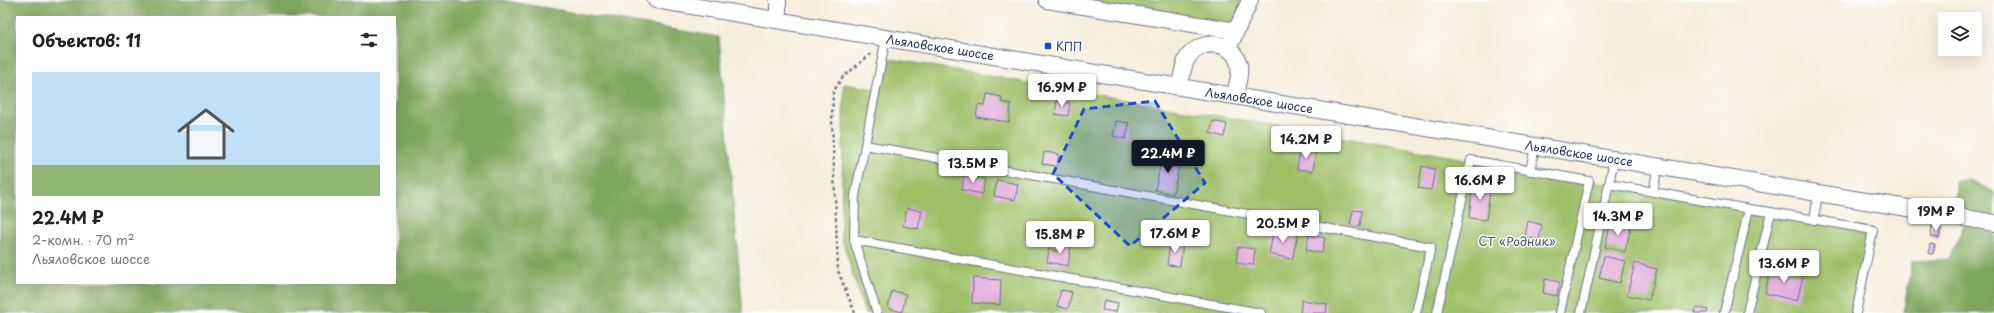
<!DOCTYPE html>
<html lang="ru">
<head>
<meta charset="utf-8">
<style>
	body { margin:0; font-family:"Playpen Sans",sans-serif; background:#f2f2f2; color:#202124; height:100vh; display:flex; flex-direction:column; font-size:15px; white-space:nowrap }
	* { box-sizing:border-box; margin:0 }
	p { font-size:13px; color:#757577 }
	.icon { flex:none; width:22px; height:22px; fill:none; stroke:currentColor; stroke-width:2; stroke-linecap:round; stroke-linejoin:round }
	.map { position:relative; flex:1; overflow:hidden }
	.details { position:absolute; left:16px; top:16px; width:380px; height:268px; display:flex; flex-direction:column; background:#fff; border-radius:0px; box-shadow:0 4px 16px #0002 }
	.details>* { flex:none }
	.controls { position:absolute; left:1938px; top:12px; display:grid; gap:8px }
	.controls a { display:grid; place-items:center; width:44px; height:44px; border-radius:0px; background:#fff; box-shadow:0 4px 16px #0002; font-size:20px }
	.price { position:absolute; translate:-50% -34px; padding:0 9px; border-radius:4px; background:#fff; color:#222; font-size:13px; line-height:26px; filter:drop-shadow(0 1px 2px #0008) }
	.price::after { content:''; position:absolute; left:50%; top:24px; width:12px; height:9px; margin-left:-6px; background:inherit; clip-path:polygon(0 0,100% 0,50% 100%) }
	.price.current { background:#111827; color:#fff }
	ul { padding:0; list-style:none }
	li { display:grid; align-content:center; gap:8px; height:212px; padding:0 16px }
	li span { display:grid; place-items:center; height:124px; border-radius:0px; color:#555 }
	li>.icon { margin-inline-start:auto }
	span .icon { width:72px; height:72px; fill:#fffc; stroke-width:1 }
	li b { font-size:17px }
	h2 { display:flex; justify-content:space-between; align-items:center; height:48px; padding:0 16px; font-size:17px }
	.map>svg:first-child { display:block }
</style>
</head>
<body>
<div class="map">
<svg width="1994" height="313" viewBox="0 0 1994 313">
	<rect width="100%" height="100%" fill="#fdfcf7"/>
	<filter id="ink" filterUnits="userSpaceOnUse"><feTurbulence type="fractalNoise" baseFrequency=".025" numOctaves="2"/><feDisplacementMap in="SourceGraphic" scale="8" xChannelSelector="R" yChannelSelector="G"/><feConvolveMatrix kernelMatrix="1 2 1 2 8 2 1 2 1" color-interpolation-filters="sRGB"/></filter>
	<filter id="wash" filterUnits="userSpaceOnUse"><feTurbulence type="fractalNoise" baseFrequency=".012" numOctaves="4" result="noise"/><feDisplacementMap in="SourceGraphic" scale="16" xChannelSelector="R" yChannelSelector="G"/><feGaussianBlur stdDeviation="0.9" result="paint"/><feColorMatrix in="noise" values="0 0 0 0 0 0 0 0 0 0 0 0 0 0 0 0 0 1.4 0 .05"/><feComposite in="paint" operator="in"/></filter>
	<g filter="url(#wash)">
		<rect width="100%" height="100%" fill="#f6eedc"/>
		<!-- green -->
		<path fill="#9ebf68" stroke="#5c7763" d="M1047,0H1250L1236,31Z
			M886,58L1873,230L1856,313H865L841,236L844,84L880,90Z"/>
		<!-- forest -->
		<path fill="#7ea65c" stroke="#4c6a5d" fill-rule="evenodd" d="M0,0H500L719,37L743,313H0ZM17,17H395V283H17Z
			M1970,180L1994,192V313H1903L1912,261L1949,259L1970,211L1955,208L1956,181Z"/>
		<g id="blocks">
			<!-- building -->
			<path fill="#e2aadd" d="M987,94L1002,97L1001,102L1011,104L1009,122L976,117L978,105L985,106Z
				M1057,101L1070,103L1068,116L1055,114Z
				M1116,121L1129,123L1126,139L1113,136Z
				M1213,121L1227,124L1224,137L1210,133Z
				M1300,149L1316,152L1313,171L1297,169Z
				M1044,152L1059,154L1057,166L1042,164Z
				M1163,153L1181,157L1173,194L1155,190Z
				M1422,166L1435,169L1431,190L1418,188Z
				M964,175L985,179L982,194L962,190Z
				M997,180L1018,184L1015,200L994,196Z
				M1473,182L1491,184L1486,220L1469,218Z
				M907,208L922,211L918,229L903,226Z
				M1353,210L1362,211L1360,226L1350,225Z
				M1528,221L1542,225L1539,240L1525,237Z
				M1611,222L1631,227L1625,252L1605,247Z
				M1932,226L1941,227L1939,238L1931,237Z
				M1274,229L1298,234L1292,259L1269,254Z
				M1309,235L1325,238L1322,253L1306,250Z
				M1170,241L1183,243L1180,266L1167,265Z
				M1059,243L1071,245L1068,266L1047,262L1049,249L1057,251Z
				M1930,244L1935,245L1933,254L1928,253Z
				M1238,247L1255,249L1253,265L1236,263Z
				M1604,256L1625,261L1620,283L1599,278Z
				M1635,263L1657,269L1649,300L1627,295Z
				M1771,268L1803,276L1797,301L1765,293Z
				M973,278L1001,280L1000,305L972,303Z
				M1545,279L1560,282L1557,296L1543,293Z
				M1061,290L1072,292L1068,309L1057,306Z
				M892,291L906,294L902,312L888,308Z
				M1104,300L1118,303L1116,312L1102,310Z
				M1302,300L1327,304L1326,313H1300Z
				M1696,307L1708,310L1707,313H1694Z"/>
		</g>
	</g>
	<g filter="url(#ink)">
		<use href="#blocks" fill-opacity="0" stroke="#68728a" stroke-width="1"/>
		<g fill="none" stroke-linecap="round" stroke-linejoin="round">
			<!-- service casing -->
			<g stroke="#68728a" stroke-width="10">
				<path id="service" d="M865,145L1431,247L1416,313
					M1530,171L1535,146
					M1609,184L1614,159
					M1653,192L1658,166
					M1749,209L1771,212
					M1814,220L1818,193
					M854,240L1261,313
					M877,313L854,240L855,196L886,38
					M1437,313L1471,160L1589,181L1560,313
					M1581,313L1609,184L1749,209L1724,313
					M1747,313L1771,212L1873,230L1856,313"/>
			</g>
			<!-- minor casing -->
			<g stroke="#68728a" stroke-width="18">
				<path id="minor" d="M656,0L1920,210L1994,223
					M778,0V20
					M1047,0L1236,31
					M1232,40L1250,0
					M1180,87C1182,77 1182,66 1188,57C1202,38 1233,40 1239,65C1241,75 1236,87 1235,96"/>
			</g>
			<!-- path -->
			<path stroke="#68728a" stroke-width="2.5" stroke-dasharray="3 3" stroke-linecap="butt" d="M855,313L838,271L832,120L833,92L842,78L872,53"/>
			<!-- service -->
			<use href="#service" stroke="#fff" stroke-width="8"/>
			<!-- minor -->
			<use href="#minor" stroke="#fff" stroke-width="16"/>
		</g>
	</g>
	<!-- marked area -->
	<path fill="#1d4ed8" fill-opacity="0.2" stroke="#1d4ed8" stroke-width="3" stroke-dasharray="8 5" stroke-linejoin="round" d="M1155,101L1205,183L1130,246L1053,174L1084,109Z"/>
	<!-- markers -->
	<rect fill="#1a4fb4" stroke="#fdfcf7" stroke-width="1.5" x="1044" y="42" width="8" height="8" rx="2"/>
	<g text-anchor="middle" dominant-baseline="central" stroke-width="3" stroke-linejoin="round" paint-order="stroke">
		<!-- transit labels -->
		<g font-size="12" fill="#164399" stroke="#fdfcf7" text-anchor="start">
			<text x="1056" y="46">КПП</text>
		</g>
		<!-- street labels -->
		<g font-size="12" fill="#1b2f5e" stroke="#fdfcf7">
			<text transform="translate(940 47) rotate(9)">Льяловское шоссе</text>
			<text transform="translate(1259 100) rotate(9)">Льяловское шоссе</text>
			<text transform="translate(1579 153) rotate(9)">Льяловское шоссе</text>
		</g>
		<!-- park labels -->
		<g font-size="12" fill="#425a61" stroke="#fdfcf7">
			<text x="1517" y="241">СТ «Родник»</text>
		</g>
	</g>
</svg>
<div class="controls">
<a><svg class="icon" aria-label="layers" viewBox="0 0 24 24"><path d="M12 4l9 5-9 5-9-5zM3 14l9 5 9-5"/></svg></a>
</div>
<b class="price" style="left:1062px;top:108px">16.9M ₽</b>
<b class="price" style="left:1306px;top:160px">14.2M ₽</b>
<b class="price current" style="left:1168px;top:174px">22.4M ₽</b>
<b class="price" style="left:973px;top:184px">13.5M ₽</b>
<b class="price" style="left:1480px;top:201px">16.6M ₽</b>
<b class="price" style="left:1936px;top:232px">19M ₽</b>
<b class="price" style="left:1618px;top:237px">14.3M ₽</b>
<b class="price" style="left:1283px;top:244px">20.5M ₽</b>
<b class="price" style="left:1175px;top:254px">17.6M ₽</b>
<b class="price" style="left:1060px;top:255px">15.8M ₽</b>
<b class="price" style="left:1784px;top:284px">13.6M ₽</b>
<section class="details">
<h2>Объектов: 11<svg class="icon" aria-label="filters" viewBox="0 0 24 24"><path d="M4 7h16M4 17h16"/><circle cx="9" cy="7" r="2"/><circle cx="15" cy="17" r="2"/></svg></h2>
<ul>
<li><span style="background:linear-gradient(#bfe0f5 75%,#8fb573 0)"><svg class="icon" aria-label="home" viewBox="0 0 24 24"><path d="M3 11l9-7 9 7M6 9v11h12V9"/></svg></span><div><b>22.4M ₽</b><p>2-комн. · 70 m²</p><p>Льяловское шоссе</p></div></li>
</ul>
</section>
</div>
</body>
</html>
